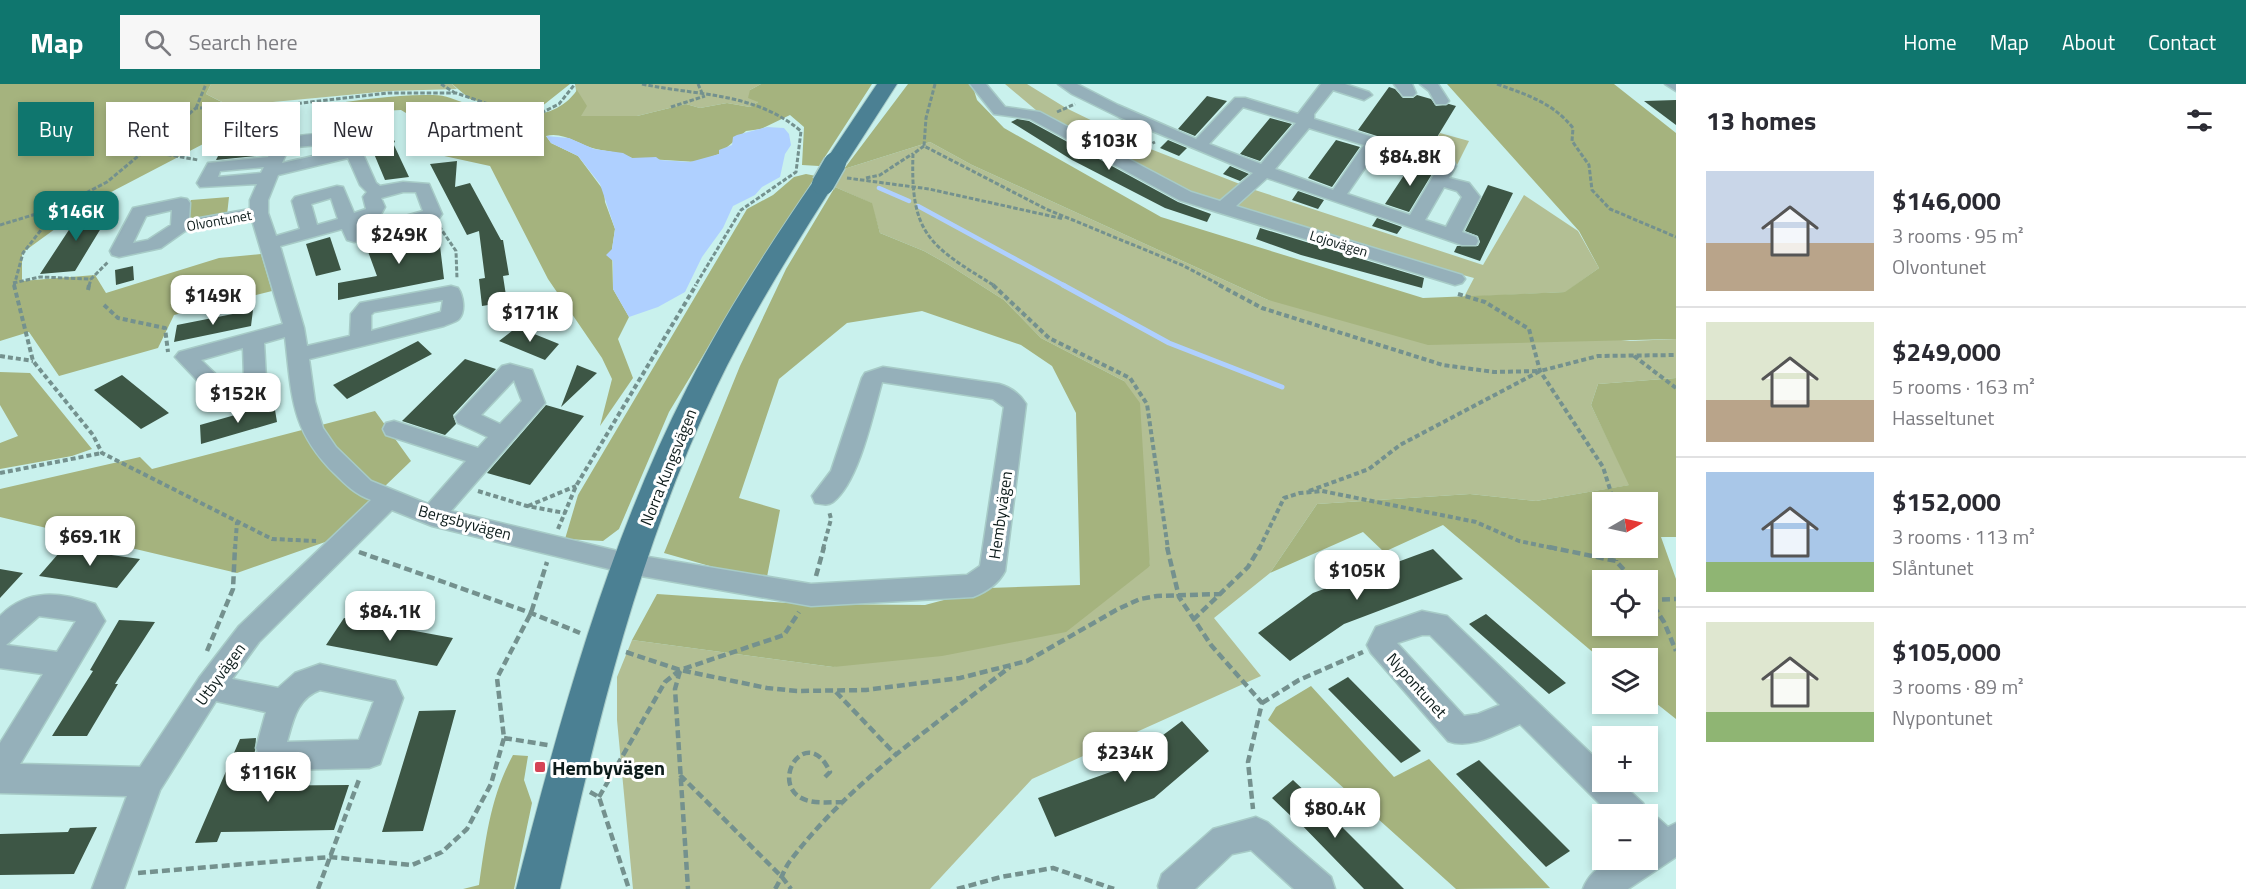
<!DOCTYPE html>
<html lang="en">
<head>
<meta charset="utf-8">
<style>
	body { margin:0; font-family:"Titillium Web",sans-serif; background:#f7f7f7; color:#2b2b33; height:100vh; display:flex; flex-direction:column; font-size:22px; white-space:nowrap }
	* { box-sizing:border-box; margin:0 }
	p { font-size:20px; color:#7c7c81 }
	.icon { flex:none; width:33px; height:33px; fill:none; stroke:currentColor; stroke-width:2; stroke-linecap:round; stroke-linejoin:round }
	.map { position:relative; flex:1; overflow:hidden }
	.side { display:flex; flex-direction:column; background:#fff; width:570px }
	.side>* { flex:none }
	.guide { position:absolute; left:18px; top:18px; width:570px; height:54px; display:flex; gap:12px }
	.needle { width:39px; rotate:81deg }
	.fabs { position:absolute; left:1592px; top:408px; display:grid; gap:12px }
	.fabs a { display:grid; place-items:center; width:66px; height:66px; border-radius:0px; background:#fff; box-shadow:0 3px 9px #0003; font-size:30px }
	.price { position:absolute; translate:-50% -51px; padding:0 14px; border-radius:12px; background:#fff; color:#222; font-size:20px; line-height:39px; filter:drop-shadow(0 2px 3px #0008) }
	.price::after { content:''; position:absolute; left:50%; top:36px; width:18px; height:14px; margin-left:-9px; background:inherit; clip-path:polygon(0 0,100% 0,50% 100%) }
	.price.active { background:#0f766e; color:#fff }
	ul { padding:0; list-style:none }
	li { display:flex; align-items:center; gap:18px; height:150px; padding:0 30px }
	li+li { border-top:2px solid #e1e1e2 }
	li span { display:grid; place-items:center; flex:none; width:168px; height:120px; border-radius:0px; color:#555 }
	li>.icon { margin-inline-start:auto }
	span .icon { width:72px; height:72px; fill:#fffc; stroke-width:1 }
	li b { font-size:26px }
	h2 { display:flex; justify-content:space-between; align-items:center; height:72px; padding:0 30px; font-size:26px }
	.chip { padding:0 21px; border-radius:0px; background:#fff; box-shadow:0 3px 9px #0003; font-size:21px; line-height:54px }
	.chip.active { background:#0f766e; color:#fff }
	header { display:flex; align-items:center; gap:36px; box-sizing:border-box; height:84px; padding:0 30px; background:#0f766e; color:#fff }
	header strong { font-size:28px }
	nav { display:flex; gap:33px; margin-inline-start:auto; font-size:21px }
	.search { width:420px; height:54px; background:#f7f7f7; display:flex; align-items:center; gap:15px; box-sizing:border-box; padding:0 21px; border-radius:0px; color:#7c7c81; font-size:22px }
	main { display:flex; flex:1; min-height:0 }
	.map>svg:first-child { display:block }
</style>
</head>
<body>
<header>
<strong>Map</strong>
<div class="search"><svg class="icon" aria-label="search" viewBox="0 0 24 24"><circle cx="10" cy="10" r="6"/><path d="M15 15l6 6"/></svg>Search here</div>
<nav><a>Home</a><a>Map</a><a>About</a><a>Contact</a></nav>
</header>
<main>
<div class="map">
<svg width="1676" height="805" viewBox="0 0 1676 805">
	<rect width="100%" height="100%" fill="#c9f1ed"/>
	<!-- green -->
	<path fill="#b3bf94" d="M211,0H452L457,5L390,7L230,22L206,10Z
		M575,0H761L750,6L758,18L750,23L727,19L700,24L686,20L637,32H580Z
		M1005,0H1027L1066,24L1148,64L1255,106L1483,181L1524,111L1578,147L1599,184L1566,208L1464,213L1474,194L1389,171L1205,115L1043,32Z
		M1440,49L1469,57L1457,81L1426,72Z
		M930,58L972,81L1268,216L1630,257L1676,255V294L1598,300L1591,321L1630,401L1536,417L1470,410L1317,420L1270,489L1214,534L1261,592L1032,695L930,805H633L617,636V593L632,556L833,583L1150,482L1124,297L1041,254L1004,216L949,181L924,167L880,149L871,119L835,103L844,85Z"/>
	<!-- forest -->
	<path fill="#a5b37e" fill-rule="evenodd" d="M0,0H211L206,10L253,34L92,118L22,169V197L95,191L106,209L219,174L261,170L272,207L174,231L158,264L59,292L29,248L0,257Z
		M452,0H570L541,23L526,24L498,22L470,15Z
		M761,0H872L819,82L802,81L804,43L790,31L761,45L746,47L719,70L697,78L632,74C620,68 609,68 596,65C579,61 563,47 546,52L551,59L578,72L604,107L605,118L615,145L612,165L613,205L629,233L618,255L633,294L600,342L612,295L602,274L548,195L490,82L435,70L411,32L401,26L323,30L327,20C362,16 397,10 433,11C446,11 455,16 468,20C504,33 552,42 577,6L587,22L581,32H637L686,20L700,24L727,19L750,23L758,18L748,14L750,6Z
		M908,0H972L977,16L1004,44L1161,133L1423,214L1565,208L1599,184L1579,147L1447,0H1614L1676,49V255L1428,261L1268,216L972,81L930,58L844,85Z
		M806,90L816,92L751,192L669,328L619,445L603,457L565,455L578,411L747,125L773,111L794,93Z
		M835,103L872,119L880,149L924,167L949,181L1004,216L1041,254L1124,297L1140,319L1150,482L1066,548L942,572L833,583L632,556L657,510L804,520L925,521L989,504L1080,501L1076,329L1052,282L1021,261L922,227L847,239L779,295L739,414L780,426L766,498L664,469L740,282L786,185Z
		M229,113L227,131L191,138L188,121L191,116Z
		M0,288L30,289L92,365L72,372L0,385V359L18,352L0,321Z
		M1676,294V453H1661L1676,495V635L1647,612V574L1602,576L1443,441L1384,468L1363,448L1270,489L1317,420L1470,410L1536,417L1629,401L1591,321L1598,300ZM1602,418H1647V464H1602ZM1602,496H1647V542H1602Z
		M375,327L411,377L328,457L237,489L0,433V405L140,373L152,385Z
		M1311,602L1394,693L1429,675L1550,804L1456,805L1268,636L1276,623Z
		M513,671L528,672L524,696L532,719L514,805H463L479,801C486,754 490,714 513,671Z"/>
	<!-- water -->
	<path fill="#afd0ff" d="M767,43L784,44L789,50L791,61L785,70L780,93L762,103L755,111L733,122L723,144L702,173L685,208L658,223L629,233L613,205V177L606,171L612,165L615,145L600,100L578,72L551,59L546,52L569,54L594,65L623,69L632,74L656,73L660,76L690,78L719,70V66L732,61L733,53L737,51Z"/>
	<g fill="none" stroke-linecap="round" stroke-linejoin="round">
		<!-- stream-far1 -->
		<path stroke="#afd0ff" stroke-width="4.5" d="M879,104L909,117
			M918,122L1065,202"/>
		<!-- stream -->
		<path stroke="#afd0ff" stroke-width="5" d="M1063,201L1169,259L1282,303"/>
	</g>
	<!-- building -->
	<path fill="#3d5645" d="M1389,3L1395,5L1403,14H1413L1417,11L1431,15L1436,22L1449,20L1456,22L1428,68L1358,46Z
		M1207,12L1227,17L1195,52L1178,45Z
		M1676,16V41L1644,17Z
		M1270,34L1292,40L1260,77L1240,70Z
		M1017,35L1029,37L1178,118L1211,130L1207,138L1165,124L1072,76L1011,38Z
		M387,41L395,58L393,59L409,93L385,96L364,46Z
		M278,44L266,71L216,76L230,48Z
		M1168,56L1187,64L1179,72L1160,64Z
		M1336,56L1360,63L1332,103L1308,94Z
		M457,77L455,103L470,99L501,156H503L509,191L503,192L507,218L482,222L479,195L485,194L479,147L467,151L430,80Z
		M1412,79L1435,85L1409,128L1385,120Z
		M1230,82L1249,90L1240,97L1223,90Z
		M1488,101L1513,109L1480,177L1454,168L1457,162H1478L1480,158L1478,152L1465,147Z
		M1298,107L1324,116L1318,125L1292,116Z
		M112,126L75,187L40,190L80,129Z
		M1377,134L1402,143L1397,150L1372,142Z
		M432,144L440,162L444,195L338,216V199L377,192L366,162Z
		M1260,144L1424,194L1422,204L1301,171L1256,155Z
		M330,153L341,186L316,192L306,160Z
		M133,182L134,196L116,201L115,186Z
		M253,226L251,242L174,258L177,241Z
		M517,243L559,260L545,276L499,257Z
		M418,257L432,270L347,315L333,301Z
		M465,275L496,285L453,331L456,340L445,351L402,337Z
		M577,281L597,289L561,323Z
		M122,291L169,329L141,345L94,306Z
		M274,320L277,338L201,360L200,341Z
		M546,321L584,332L530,401L487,389Z
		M65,462L85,464L83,467L140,475L117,504L39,492Z
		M1433,465L1463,495L1344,540L1290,577L1258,549L1313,509Z
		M0,485L23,489L0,514Z
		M1486,530L1566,599L1549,610L1469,540Z
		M344,534L453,554L437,582L326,561Z
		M119,536L155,538L115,600H118L87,652H52L93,587L90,586Z
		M1348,593L1421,667L1401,679L1328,605Z
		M456,626L423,747L382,748L419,627Z
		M1182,637L1209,667L1154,714L1055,753L1038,714L1116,686Z
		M256,654L255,667L240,702L349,701L334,746L221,748L217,758L195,759L240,655Z
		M1479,676L1570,767L1546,783L1456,690Z
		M1293,696L1327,728L1404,805H1364L1294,733L1293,734L1272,714Z
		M97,743L74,790L0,791V750L68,748L70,744Z"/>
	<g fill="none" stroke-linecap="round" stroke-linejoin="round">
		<!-- minor casing -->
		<g stroke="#a7cbc7" stroke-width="3">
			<path id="minor" d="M970,0H986L1005,23L1040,28L1191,108L1220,117L1253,89L1119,33L1072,10L1058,0H1077L1118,21L1196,55L1235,14H1245L1298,30L1321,0H1345L1369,8L1372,11L1364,16L1333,6L1314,30V35L1454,78L1456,82L1449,94L1469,99L1480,113L1462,148L1476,153L1478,157L1476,161H1462L1267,94L1236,122L1462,191L1465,195L1462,199L1455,201L1217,128L1179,116L1030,35L994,30ZM1243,23L1296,39L1261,80L1209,60ZM1309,44L1364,61L1333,106L1275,85ZM1378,65L1438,84L1410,131L1347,110ZM1444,103L1457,107L1462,113L1446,143L1425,136Z
				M1394,0H1412L1416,9L1413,12H1403Z
				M1420,0H1438L1449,17L1446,20H1436L1429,7Z
				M1665,0H1676V7Z
				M342,49L355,52L376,99L380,102L403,98L429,100L442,130L439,134L354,158L347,156L342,145L280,162L304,244L307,262L350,252L351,230L360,219L451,202L458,204C463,211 466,227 459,235C456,238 448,240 444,242L309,275L315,318L323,344L336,363L371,397L428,420L466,377L386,351L383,345L386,339L394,337L478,364L488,353L458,339L455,333L502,282L510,280L532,286L545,319L451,427L630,470L811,500L967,491L980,482L1004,323L993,315L882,298C873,330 859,398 833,418C827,422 822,420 815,419L812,412L831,387L862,294L865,289L883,283L999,300C1010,303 1020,310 1026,320L1005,487C999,499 986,508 973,513L811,522L630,490L432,442L392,426L259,558L232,595L278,604L295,589L320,580L395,597L403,614L380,680L369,684L281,686L264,680L256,664L266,628L216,617L160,706L124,805H92L127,712L0,709V659L43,590L0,584V532C28,504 60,508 95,520L105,537L20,680L140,683L199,594L239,542L371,416C355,410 346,401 334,389C290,345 292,311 285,253L264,259L266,295L263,300L220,315L212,312L175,273L179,268L283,240L252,136L185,147L161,164L119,173L112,171L110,167L133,124L181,114L187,115L190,119L189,136L250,125V116L257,100L200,103L197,99L208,79L268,73C280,46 317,51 342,49ZM342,59L345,65L282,79L286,70L296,63ZM348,74L360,101L367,108L363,113L366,125L354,129L343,103L337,102L295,113L292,117L300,145L276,152L268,129V116L278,91ZM264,83L261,89L218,93L220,87ZM403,108H416L423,127L360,145L358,140L380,132L385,123L381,114ZM331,114L338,135L317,141L311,120ZM172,126L171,141L148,156L133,159L146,132ZM443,216L441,228L371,247V231L374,228ZM243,264L244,291L224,298L201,276ZM514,296L522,317L500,340L481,331ZM39,532L76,537L57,568L6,561ZM320,606L374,617L359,656L287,658C293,637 297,614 320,606Z
				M1422,527L1447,532L1602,680V698H1620L1643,719L1647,729L1658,734L1668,743L1676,739V773L1628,805H1583C1594,776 1620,776 1647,776V730H1610L1520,640C1498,649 1471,666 1448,657L1371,569L1367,561L1376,543ZM1422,551H1430L1500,621L1478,630L1464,632L1397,559Z
				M1256,733L1267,738L1331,793L1335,805H1294L1251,766L1232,770L1195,805H1159L1158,802L1162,790L1213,745Z"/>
		</g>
		<!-- major casing -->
		<g stroke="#a7cbc7" stroke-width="2">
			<path id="major" d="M877,0H897L843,84L835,86L827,84L824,79Z
				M823,93L831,95L834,100C792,166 750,233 716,304C640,462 598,635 560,805H516C560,635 607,461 687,304C724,231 769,162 815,95Z"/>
		</g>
		<!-- path-far2 -->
		<path stroke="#74918e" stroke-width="3" stroke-dasharray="4.5 2" stroke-linecap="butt" d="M441,0L455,9
			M642,0C699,12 754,8 801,47L796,88L741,126L695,202
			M698,0L702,9
			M935,0L926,34L924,62L1046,125L1182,181L1222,202
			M1497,0C1527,11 1552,18 1573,44L1572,57L1589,81L1592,106L1610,125L1676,153
			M671,23L705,12
			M196,24L206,0
			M1057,28L1075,20
			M924,62L913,70C910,151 930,162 995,202
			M148,67L198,76
			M1135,68L1155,58
			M847,94L929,105L1064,135
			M866,94L880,91L912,70
			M0,141L59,123
			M439,142L456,167L457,195
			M13,199L40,193L91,195
			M14,202L23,169L59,123L107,98L196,24L276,22L388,9H456L506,26L543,28L559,20L575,0
			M89,202L91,195L108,178"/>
		<!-- path-far1 -->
		<path stroke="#74918e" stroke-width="4" stroke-dasharray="5 3" stroke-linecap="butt" d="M14,201L33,277L93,351L102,369L272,455L316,457
			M993,201L1049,254L1130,294L1147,320L1168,465
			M1219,201L1262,224L1443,281L1494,288L1540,287
			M88,206L89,201
			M1458,210L1485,218L1529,245L1540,287L1603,383L1614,418
			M104,221L118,234L165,244L168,268
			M0,272L33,277
			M1634,272L1676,304
			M0,389L102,369
			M478,407L527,422L565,429
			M1309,407L1369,385L1400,361L1540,287L1598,272L1676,271
			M528,422L576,402
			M558,445L576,402L696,201
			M235,465L237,438
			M823,465L831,435L829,427
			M1259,465L1284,414L1300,409L1322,407L1476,438L1519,457L1557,465"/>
		<!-- path -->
		<path stroke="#74918e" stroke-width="4.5" stroke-dasharray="8 4" stroke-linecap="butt" d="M1167,463L1179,513L1211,561L1262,619L1248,678L1253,725
			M1549,463L1616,477L1633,496
			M1616,464V477
			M359,468L531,529L580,549
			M816,492L824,463
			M1647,512L1664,538L1676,567
			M1650,516L1676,515
			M1193,536L1248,483L1260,463
			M207,567L233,505L235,463
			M626,568L680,586L767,604L797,607L866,606L960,594L1027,577L1118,525L1140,515L1157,512L1221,510
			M680,587L675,605L688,805
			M836,608L896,671
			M1262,619L1299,596L1363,568
			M504,654L548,661
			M680,691L782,793L791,805
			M825,693L830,688C809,641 772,692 798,712C810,721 830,718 844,718
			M590,708L599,713L629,805
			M599,713L665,598L680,586L784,551L799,528
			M138,789L330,773L412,781L442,768L467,745L491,700L504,654L497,594L531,529L547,478
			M318,805L360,693
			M775,805C781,796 784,785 790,777C849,699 933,642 1010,583
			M957,805L1001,793L1053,784L1114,805"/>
		<!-- minor -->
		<use href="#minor" fill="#95b0ba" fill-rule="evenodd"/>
		<!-- major -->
		<use href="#major" fill="#4b8093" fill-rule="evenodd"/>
		<!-- major-bridge casing -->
		<g stroke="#a7cbc7" stroke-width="25" stroke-linecap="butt">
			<path id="major-bridge" d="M823,100L835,79"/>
		</g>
		<!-- major-bridge -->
		<use href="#major-bridge" stroke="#4b8093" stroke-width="22"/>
	</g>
	<!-- markers -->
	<rect fill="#d54456" stroke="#fff" stroke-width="2" x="534" y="677" width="12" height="12" rx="3"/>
	<g text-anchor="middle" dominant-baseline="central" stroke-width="6" stroke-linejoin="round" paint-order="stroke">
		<!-- far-street labels -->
		<g font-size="14" fill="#0d1c1b" stroke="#fff">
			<text transform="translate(219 136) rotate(-10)">Olvontunet</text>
			<text transform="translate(1339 159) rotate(17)">Lojovägen</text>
		</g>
		<!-- street labels -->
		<g font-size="16" fill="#0d1c1b" stroke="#fff">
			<text transform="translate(668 383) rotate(-68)">Norra Kungsvägen</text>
			<text transform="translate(1000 431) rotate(-82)">Hembyvägen</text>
			<text transform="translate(465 438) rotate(15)">Bergsbyvägen</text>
			<text transform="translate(220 590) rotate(-54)">Utbyvägen</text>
			<text transform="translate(1417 601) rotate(48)">Nypontunet</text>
		</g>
		<!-- near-poi labels -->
		<g font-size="20" font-weight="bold" fill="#0d1c1b" stroke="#fff" text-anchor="start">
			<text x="552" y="683">Hembyvägen</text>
		</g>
	</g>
</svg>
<div class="fabs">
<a><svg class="needle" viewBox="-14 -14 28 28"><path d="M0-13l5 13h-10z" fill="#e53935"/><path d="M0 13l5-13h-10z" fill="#7c7c81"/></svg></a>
<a><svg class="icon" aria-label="locate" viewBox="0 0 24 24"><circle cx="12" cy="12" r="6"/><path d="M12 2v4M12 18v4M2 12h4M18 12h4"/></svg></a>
<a><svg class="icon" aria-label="layers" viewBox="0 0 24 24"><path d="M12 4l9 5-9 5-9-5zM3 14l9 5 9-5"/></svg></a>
<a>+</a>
<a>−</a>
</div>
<b class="price" style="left:1109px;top:87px">$103K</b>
<b class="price" style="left:1410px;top:103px">$84.8K</b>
<b class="price active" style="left:76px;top:158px">$146K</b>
<b class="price" style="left:399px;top:181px">$249K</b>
<b class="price" style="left:213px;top:242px">$149K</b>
<b class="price" style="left:530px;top:259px">$171K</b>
<b class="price" style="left:238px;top:340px">$152K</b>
<b class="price" style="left:90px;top:483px">$69.1K</b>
<b class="price" style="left:1357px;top:517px">$105K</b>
<b class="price" style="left:390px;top:558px">$84.1K</b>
<b class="price" style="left:1125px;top:699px">$234K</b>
<b class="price" style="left:268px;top:719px">$116K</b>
<b class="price" style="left:1335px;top:755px">$80.4K</b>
<div class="guide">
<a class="chip active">Buy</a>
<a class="chip">Rent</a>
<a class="chip">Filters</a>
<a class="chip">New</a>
<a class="chip">Apartment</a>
</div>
</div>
<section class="side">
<h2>13 homes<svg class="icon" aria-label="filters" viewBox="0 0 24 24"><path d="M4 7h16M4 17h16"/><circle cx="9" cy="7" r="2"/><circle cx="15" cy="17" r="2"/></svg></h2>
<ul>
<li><span style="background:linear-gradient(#c9d6e8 60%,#b9a48a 0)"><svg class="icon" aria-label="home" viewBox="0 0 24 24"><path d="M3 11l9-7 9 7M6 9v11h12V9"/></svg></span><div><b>$146,000</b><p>3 rooms · 95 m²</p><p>Olvontunet</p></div></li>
<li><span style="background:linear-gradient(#dfe7d0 65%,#b9a48a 0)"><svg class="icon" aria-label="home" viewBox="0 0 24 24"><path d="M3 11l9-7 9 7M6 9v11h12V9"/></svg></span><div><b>$249,000</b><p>5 rooms · 163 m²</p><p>Hasseltunet</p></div></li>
<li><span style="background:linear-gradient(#a9c7e8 75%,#8fb573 0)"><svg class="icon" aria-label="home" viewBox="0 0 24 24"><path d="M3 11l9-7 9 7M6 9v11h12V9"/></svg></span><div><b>$152,000</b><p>3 rooms · 113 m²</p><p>Slåntunet</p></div></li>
<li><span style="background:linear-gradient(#dfe7d0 75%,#8fb573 0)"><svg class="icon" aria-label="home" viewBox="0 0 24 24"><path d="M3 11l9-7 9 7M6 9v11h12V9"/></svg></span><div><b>$105,000</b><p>3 rooms · 89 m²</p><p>Nypontunet</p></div></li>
</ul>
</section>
</main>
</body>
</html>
